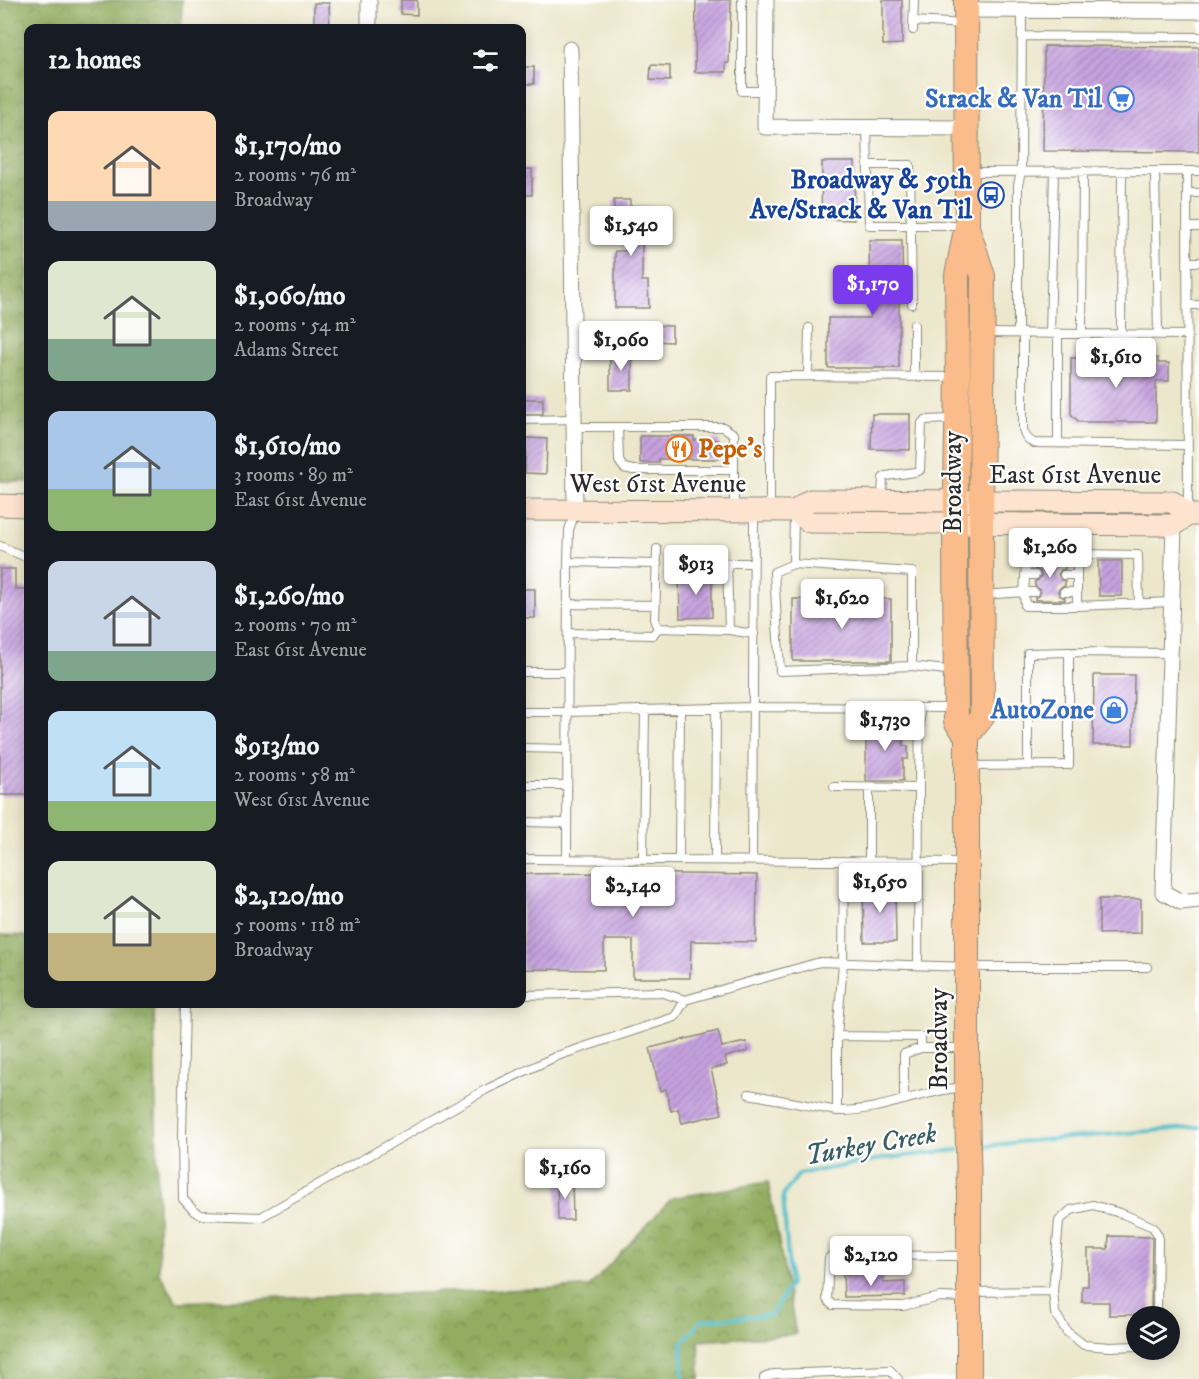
<!DOCTYPE html>
<html lang="en">
<head>
<meta charset="utf-8">
<style>
	body { margin:0; font-family:"IM FELL DW Pica",serif; background:#20242c; color:#f1f3f6; height:100vh; display:flex; flex-direction:column; font-size:22px; white-space:nowrap }
	* { box-sizing:border-box; margin:0 }
	p { font-size:20px; color:#9ea1a6 }
	.icon { flex:none; width:33px; height:33px; fill:none; stroke:currentColor; stroke-width:2; stroke-linecap:round; stroke-linejoin:round }
	.map { position:relative; flex:1; overflow:hidden }
	.panel { position:absolute; left:24px; top:24px; width:502px; height:984px; display:flex; flex-direction:column; background:#171b24; border-radius:12px; box-shadow:0 3px 15px #0003 }
	.panel>* { flex:none }
	.controls { position:absolute; left:1126px; top:1306px; display:grid; gap:12px }
	.controls a { display:grid; place-items:center; width:54px; height:54px; border-radius:50%; background:#171b24; box-shadow:0 3px 15px #0003; font-size:30px }
	.price { position:absolute; translate:-50% -51px; padding:0 14px; border-radius:6px; background:#fff; color:#222; font-size:20px; line-height:39px; filter:drop-shadow(0 2px 3px #0008) }
	.price::after { content:''; position:absolute; left:50%; top:36px; width:18px; height:14px; margin-left:-9px; background:inherit; clip-path:polygon(0 0,100% 0,50% 100%) }
	.price.selected { background:#7c3aed; color:#fff }
	ul { padding:0; list-style:none }
	li { display:flex; align-items:center; gap:18px; height:150px; padding:0 24px }
	li span { display:grid; place-items:center; flex:none; width:168px; height:120px; border-radius:12px; color:#555 }
	li>.icon { margin-inline-start:auto }
	span .icon { width:72px; height:72px; fill:#fffc; stroke-width:1 }
	li b { font-size:26px }
	h2 { display:flex; justify-content:space-between; align-items:center; height:72px; padding:0 24px; font-size:26px }
	.map>svg:first-child { display:block }
</style>
</head>
<body>
<div class="map">
<svg width="1199" height="1379" viewBox="0 0 1199 1379">
	<defs>
		<pattern id="forest-crowns" width="20" height="18" patternUnits="userSpaceOnUse" patternTransform="scale(1.5)"><rect width="20" height="18" fill="#92ad60"/><path d="M2 6a3 3 0 1 1 6 0M12 15a3 3 0 1 1 6 0" fill="none" stroke="#778d4f"/></pattern>
		<pattern id="building-hatch" width="6" height="6" patternUnits="userSpaceOnUse" patternTransform="scale(1.5)"><rect width="6" height="6" fill="#c7a3e0"/><path d="M-1 1l2-2M0 6l6-6M5 7l2-2" fill="none" stroke="#a285b6"/></pattern>
	</defs>
	<rect width="100%" height="100%" fill="#fff"/>
	<filter id="ink" filterUnits="userSpaceOnUse"><feTurbulence type="fractalNoise" baseFrequency=".0167" numOctaves="2"/><feDisplacementMap in="SourceGraphic" scale="12" xChannelSelector="R" yChannelSelector="G"/><feConvolveMatrix kernelMatrix="1 2 1 2 8 2 1 2 1" color-interpolation-filters="sRGB"/></filter>
	<filter id="wash" filterUnits="userSpaceOnUse"><feTurbulence type="fractalNoise" baseFrequency=".008" numOctaves="4" result="noise"/><feDisplacementMap in="SourceGraphic" scale="24" xChannelSelector="R" yChannelSelector="G"/><feGaussianBlur stdDeviation="1.35" result="paint"/><feColorMatrix in="noise" values="0 0 0 0 0 0 0 0 0 0 0 0 0 0 0 0 0 1.4 0 .05"/><feComposite in="paint" operator="in"/></filter>
	<g filter="url(#wash)">
		<rect width="100%" height="100%" fill="#ece7cb"/>
		<!-- forest -->
		<path fill="url(#forest-crowns)" stroke="#5e6c46" stroke-width="1.5" d="M0,0H182L181,28H28V482L0,481Z
			M0,935L28,936V1004H154L159,1273L177,1302L589,1287L672,1198L768,1182L796,1334L699,1341L700,1379H0Z"/>
		<g fill="none" stroke-linecap="round" stroke-linejoin="round">
			<!-- stream -->
			<path stroke="#50bdc8" stroke-width="4" d="M975,1148L1018,1142L1199,1127
				M683,1379L682,1343L702,1320L771,1315L790,1285L783,1195L799,1174L887,1158L959,1150"/>
		</g>
		<g id="blocks">
			<!-- building -->
			<path fill="url(#building-hatch)" d="M401,0H417V15L401,14Z
				M696,0H731L729,63H726V72H695Z
				M883,0H902V44L883,45Z
				M314,3H329L330,28H314Z
				M1044,46L1199,47V152L1043,151Z
				M651,65L670,66V81L650,80Z
				M522,67H534V84H522Z
				M822,162H855L854,220L821,219Z
				M522,169H532V195H522Z
				M614,200H630V206L651,207L650,236H642V281H648L649,308H615V251H628L629,225H614Z
				M869,240H902L903,302H899V368H828V318H870Z
				M651,325L672,326V342L651,341Z
				M610,354H632V390H610Z
				M1071,358H1158V363H1169V381H1156V422H1079L1071,414Z
				M522,399H543V414H522Z
				M872,414H910V450L871,449Z
				M640,436H694V440H719V459H659V463H640Z
				M526,438L547,439L546,474L525,473Z
				M1035,559L1065,560V569L1061,570L1058,574L1061,580L1065,581V586L1061,587L1058,591L1059,595L1065,598V600H1035V598L1039,595L1040,593L1039,589L1035,586V581L1038,580L1041,576L1040,572L1035,569Z
				M1098,561H1122V596H1099Z
				M0,569H15V589H28V795H0Z
				M679,574H712V617L680,618Z
				M522,589H535V618H522Z
				M793,599H891V661H793Z
				M1094,675H1134L1133,745H1093Z
				M866,723H903V746H908V759H903V781H866Z
				M606,873L757,875L756,942L691,941L690,978H633V940H604V970L522,969V874Z
				M863,885H895L896,942H864Z
				M1099,899H1141V933L1099,934Z
				M718,1031L722,1047L746,1042L748,1051L725,1057L727,1065L711,1069L722,1114L682,1123L678,1109L671,1111L666,1089L660,1091L650,1048Z
				M557,1180H572L573,1220H558Z
				M1109,1236L1152,1237L1151,1315H1109V1302H1082V1286H1088V1249H1108Z
				M883,1274V1283L905,1282V1296L844,1297L843,1275Z"/>
		</g>
	</g>
	<g filter="url(#ink)">
		<use href="#blocks" fill-opacity="0" stroke="#8c897b" stroke-width="1.5"/>
		<g fill="none" stroke-linecap="round" stroke-linejoin="round">
			<!-- service casing -->
			<g stroke="#8c897b" stroke-width="10">
				<path id="service" d="M742,0V91H766
					M913,21L965,24
					M913,30L914,0
					M1022,36L1199,37
					M867,127L869,225H963
					M868,165H910L912,304
					M1155,171L1158,334
					M970,172L1187,171
					M1187,193H1199
					M1187,227H1199
					M1187,262H1199
					M1187,305H1199
					M914,324V376
					M987,333L1187,335
					M1018,333V185L1021,172L1022,10
					M1023,333V429C1025,437 1028,440 1034,443L1188,445
					M1050,334L1054,171
					M1082,334L1083,171
					M1121,334L1122,171
					M808,376L809,328
					M522,425V420L575,419
					M575,427H723L734,434V508
					M618,427L619,461L624,468L633,470H734
					M1058,443V334
					M882,498L883,478L886,476L915,472L920,470L922,423L925,420L953,419
					M770,508V376L956,377
					M1188,510L1187,171H1199
					M794,516L793,564L912,572V666L954,671
					M0,546L28,558
					M657,549L655,622L658,628L729,630L727,563H754
					M568,562L657,564
					M793,564L774,572L780,671L912,666
					M1025,575H1035
					M1064,575H1077V526
					M1034,592H1024L1025,606H1077V592
					M1064,592H1077V575
					M983,595L1024,592L1027,553L1138,555L1139,604
					M568,604L655,605
					M1077,606L1172,602
					M729,630L754,634
					M568,633L653,635L658,628
					M522,672H568
					M522,712H567L753,707L952,708
					M522,748L567,749
					M1028,765V653L1069,652
					M969,766L1069,765V652L1170,653
					M522,785H567
					M834,787L919,788L920,708
					M522,822L567,823
					M522,859L964,862
					M567,859L568,562L569,530L575,512
					M643,860L645,710
					M679,860L680,709
					M715,860L716,708
					M752,860L754,513
					M844,861L843,963L837,1036L921,1037V1048H963
					M869,861V788
					M918,965L919,788
					M522,995L660,992L685,1000
					M185,1004L182,1136L183,1199L194,1211L201,1215L261,1217L485,1090L557,1056L675,1017L685,1000L820,962L967,967H1147
					M837,1036V1111C882,1112 922,1090 965,1087
					M749,1094L837,1111
					M904,1100V1054L921,1048
					M1053,1291L1055,1313L1067,1332L1084,1345L1110,1347L1137,1346
					M971,1292L1053,1291L1059,1221L1071,1210L1093,1205L1123,1214L1153,1227L1158,1235L1157,1317
					M967,1298L940,1297L903,1306L832,1305L827,1299L829,1258L832,1255L967,1256
					M764,1379V1378L774,1374L890,1370L898,1379"/>
			</g>
			<!-- minor casing -->
			<g stroke="#8c897b" stroke-width="17">
				<path id="minor" d="M766,0L765,127L966,128
					M966,10L1199,11
					M369,28V0
					M570,49L575,510
					M1174,525L1163,892L1181,902L1199,900"/>
			</g>
			<!-- secondary casing -->
			<g stroke="#8c897b" stroke-width="23">
				<path id="secondary" d="M0,505L28,506
					M522,510L795,511L810,500L1173,502L1188,515
					M795,511L809,522L1174,525L1188,515H1199"/>
			</g>
			<!-- primary casing -->
			<g stroke="#8c897b" stroke-width="26">
				<path id="primary" d="M966,0L967,225L957,275L958,377L955,541L956,721L967,736V1106L969,1190V1379
					M967,736L982,717L981,524L983,276L968,230"/>
			</g>
			<!-- service -->
			<use href="#service" stroke="#fff" stroke-width="8"/>
			<!-- minor -->
			<use href="#minor" stroke="#fff" stroke-width="15"/>
			<!-- secondary -->
			<use href="#secondary" stroke="#fde4d0" stroke-width="21"/>
			<!-- primary -->
			<use href="#primary" stroke="#f9bc8a" stroke-width="24"/>
		</g>
	</g>
	<!-- icons -->
	<defs>
		<g id="supermarket-ring" transform="scale(1.35)"><circle r="9.5" fill="#fff" stroke="#3f7fe0" stroke-width="1.5"/><path d="M-6-5.5h2.5l.6 2H6L4.5 2H-2.5L-4.4-4H-6ZM-1.5 3.2a1.3 1.3 0 1 0 .1 0ZM3 3.2a1.3 1.3 0 1 0 .1 0Z" fill="#3f7fe0"/></g>
		<g id="bus-ring" transform="scale(1.35)"><circle r="9.5" fill="#fff" stroke="#1a4fb4" stroke-width="1.5"/><path d="M-5-6H5V4H4V6H2V4H-2V6H-4V4H-5ZM-3.5-4V0h7V-4ZM-3.5 1.2v1.5H-2V1.2ZM2 1.2v1.5H3.5V1.2Z" fill="#1a4fb4"/></g>
		<g id="restaurant-ring" transform="scale(1.35)"><circle r="9.5" fill="#fff" stroke="#e8710a" stroke-width="1.5"/><path d="M-5-6h1v4h1v-4h1v4h1v-4h1v5L-1.5 .5V6h-2V.5L-5-1ZM5-6V6H3V1.5H1.5Q1.5-4 5-6Z" fill="#e8710a"/></g>
		<g id="shop-ring" transform="scale(1.35)"><circle r="9.5" fill="#fff" stroke="#3f7fe0" stroke-width="1.5"/><path d="M-5-2.5h2.3a2.7 3.5 0 0 1 5.4 0H5L5.5 6h-11ZM-1.5-2.5h3a1.5 2.3 0 0 0-3 0Z" fill="#3f7fe0"/></g>
	</defs>
	<g fill-rule="evenodd">
		<use href="#supermarket-ring" x="1121" y="99"/>
		<use href="#bus-ring" x="991" y="195"/>
		<use href="#restaurant-ring" x="679" y="449"/>
		<use href="#shop-ring" x="1114" y="710"/>
	</g>
	<g text-anchor="middle" dominant-baseline="central" stroke-width="4.5" stroke-linejoin="round" paint-order="stroke">
		<!-- shop labels -->
		<g font-size="26" font-weight="bold" fill="#366cbe" stroke="#fff" text-anchor="end">
			<text x="1102" y="99">Strack &amp; Van Til</text>
			<text x="1094" y="710">AutoZone</text>
		</g>
		<!-- transit labels -->
		<g font-size="26" font-weight="bold" fill="#164399" stroke="#fff" text-anchor="end">
			<text x="972" y="180">Broadway &amp; 59th<tspan x="972" dy="30">Ave/Strack &amp; Van Til</tspan></text>
		</g>
		<!-- food labels -->
		<g font-size="26" font-weight="bold" fill="#c56008" stroke="#fff" text-anchor="start">
			<text x="698" y="449">Pepe's</text>
		</g>
		<!-- street labels -->
		<g font-size="26" fill="#2b2b2b" stroke="#fff">
			<text x="1075" y="475">East 61st Avenue</text>
			<text transform="translate(953 482) rotate(-90)">Broadway</text>
			<text x="658" y="484">West 61st Avenue</text>
			<text transform="translate(939 1039) rotate(-90)">Broadway</text>
		</g>
		<!-- water labels -->
		<g font-size="27" font-style="italic" fill="#385e62" stroke="#fff">
			<text transform="translate(871 1145) rotate(-10)">Turkey Creek</text>
		</g>
	</g>
</svg>
<div class="controls">
<a><svg class="icon" aria-label="layers" viewBox="0 0 24 24"><path d="M12 4l9 5-9 5-9-5zM3 14l9 5 9-5"/></svg></a>
</div>
<b class="price" style="left:631px;top:257px">$1,540</b>
<b class="price selected" style="left:873px;top:316px">$1,170</b>
<b class="price" style="left:621px;top:372px">$1,060</b>
<b class="price" style="left:1116px;top:389px">$1,610</b>
<b class="price" style="left:1050px;top:579px">$1,260</b>
<b class="price" style="left:696px;top:596px">$913</b>
<b class="price" style="left:842px;top:630px">$1,620</b>
<b class="price" style="left:885px;top:752px">$1,730</b>
<b class="price" style="left:880px;top:914px">$1,650</b>
<b class="price" style="left:633px;top:918px">$2,140</b>
<b class="price" style="left:565px;top:1200px">$1,160</b>
<b class="price" style="left:871px;top:1287px">$2,120</b>
<section class="panel">
<h2>12 homes<svg class="icon" aria-label="filters" viewBox="0 0 24 24"><path d="M4 7h16M4 17h16"/><circle cx="9" cy="7" r="2"/><circle cx="15" cy="17" r="2"/></svg></h2>
<ul>
<li><span style="background:linear-gradient(#ffd9b3 75%,#9aa5b1 0)"><svg class="icon" aria-label="home" viewBox="0 0 24 24"><path d="M3 11l9-7 9 7M6 9v11h12V9"/></svg></span><div><b>$1,170/mo</b><p>2 rooms · 76 m²</p><p>Broadway</p></div></li>
<li><span style="background:linear-gradient(#dfe7d0 65%,#7fa58c 0)"><svg class="icon" aria-label="home" viewBox="0 0 24 24"><path d="M3 11l9-7 9 7M6 9v11h12V9"/></svg></span><div><b>$1,060/mo</b><p>2 rooms · 54 m²</p><p>Adams Street</p></div></li>
<li><span style="background:linear-gradient(#a9c7e8 65%,#8fb573 0)"><svg class="icon" aria-label="home" viewBox="0 0 24 24"><path d="M3 11l9-7 9 7M6 9v11h12V9"/></svg></span><div><b>$1,610/mo</b><p>3 rooms · 89 m²</p><p>East 61st Avenue</p></div></li>
<li><span style="background:linear-gradient(#c9d6e8 75%,#7fa58c 0)"><svg class="icon" aria-label="home" viewBox="0 0 24 24"><path d="M3 11l9-7 9 7M6 9v11h12V9"/></svg></span><div><b>$1,260/mo</b><p>2 rooms · 70 m²</p><p>East 61st Avenue</p></div></li>
<li><span style="background:linear-gradient(#bfe0f5 75%,#8fb573 0)"><svg class="icon" aria-label="home" viewBox="0 0 24 24"><path d="M3 11l9-7 9 7M6 9v11h12V9"/></svg></span><div><b>$913/mo</b><p>2 rooms · 58 m²</p><p>West 61st Avenue</p></div></li>
<li><span style="background:linear-gradient(#dfe7d0 60%,#c2b280 0)"><svg class="icon" aria-label="home" viewBox="0 0 24 24"><path d="M3 11l9-7 9 7M6 9v11h12V9"/></svg></span><div><b>$2,120/mo</b><p>5 rooms · 118 m²</p><p>Broadway</p></div></li>
</ul>
</section>
</div>
</body>
</html>
